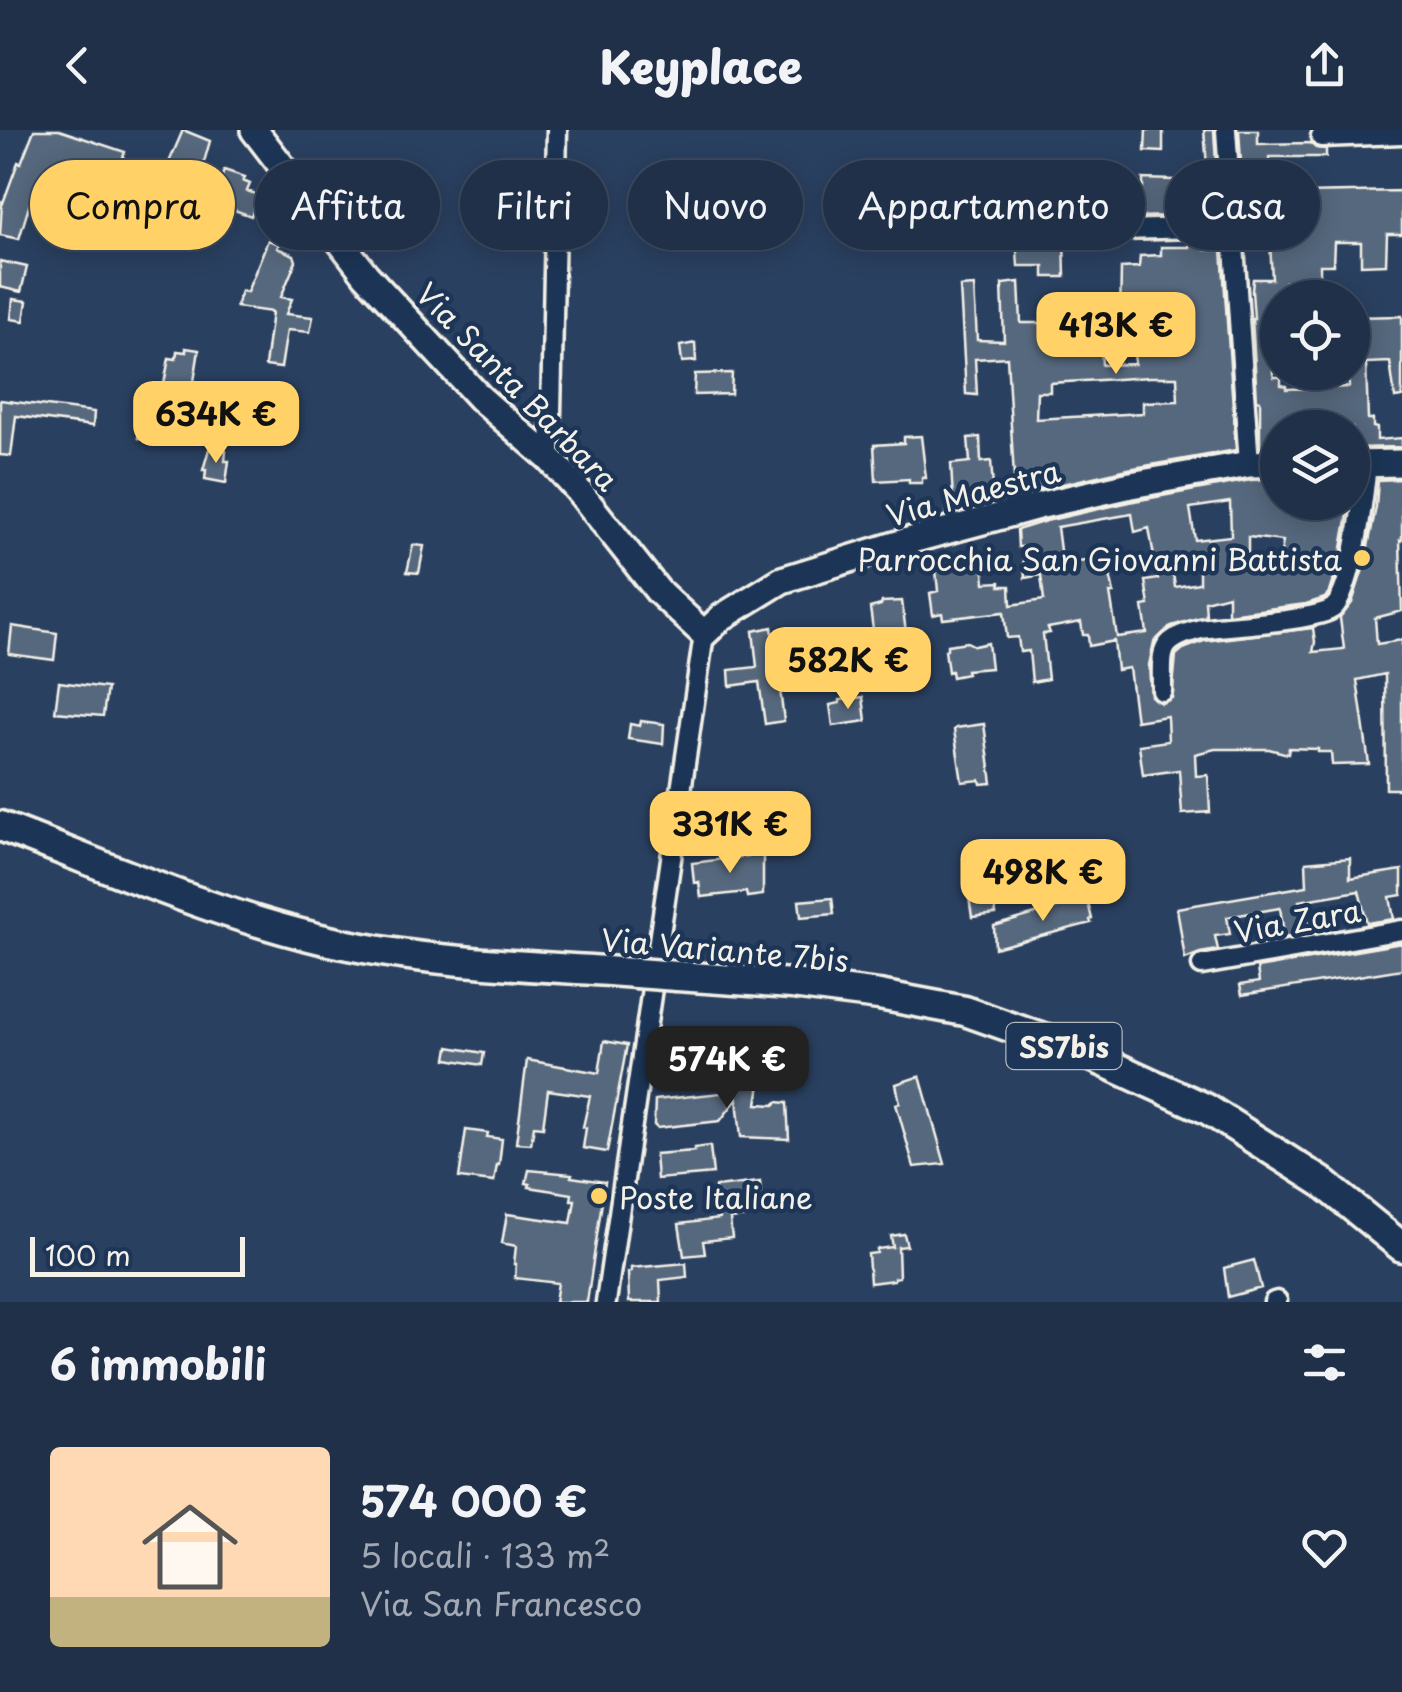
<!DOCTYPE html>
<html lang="it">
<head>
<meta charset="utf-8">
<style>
	body { margin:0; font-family:"Playpen Sans",sans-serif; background:#28384f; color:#f1f3f6; height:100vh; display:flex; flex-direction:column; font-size:38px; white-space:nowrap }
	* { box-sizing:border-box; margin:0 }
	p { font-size:32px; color:#a2a9b4 }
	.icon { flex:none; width:55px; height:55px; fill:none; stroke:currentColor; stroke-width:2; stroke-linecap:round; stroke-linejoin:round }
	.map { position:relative; height:1172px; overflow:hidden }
	.sheet { display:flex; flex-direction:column; background:#203048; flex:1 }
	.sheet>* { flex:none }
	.top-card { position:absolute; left:30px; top:30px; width:1342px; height:90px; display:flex; gap:20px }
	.fabs { position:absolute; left:1260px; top:150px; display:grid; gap:20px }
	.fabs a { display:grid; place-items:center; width:110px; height:110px; border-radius:50%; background:#203048; box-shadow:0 5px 25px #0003,0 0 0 2px #3d4b60; font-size:50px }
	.scale { position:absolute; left:30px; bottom:25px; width:215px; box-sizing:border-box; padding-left:10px; border:5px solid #f4f1e8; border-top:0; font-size:28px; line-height:35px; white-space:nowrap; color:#f4f1e8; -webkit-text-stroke:8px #1d3557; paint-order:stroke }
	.price { position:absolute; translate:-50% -85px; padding:0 22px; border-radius:20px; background:#ffd166; color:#111; font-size:32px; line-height:65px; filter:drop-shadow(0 2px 5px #0008) }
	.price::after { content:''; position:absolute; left:50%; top:60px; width:30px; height:22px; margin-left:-15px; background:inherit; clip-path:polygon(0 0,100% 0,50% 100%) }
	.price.on { background:#222; color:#fff }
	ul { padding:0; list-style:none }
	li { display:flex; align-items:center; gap:30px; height:250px; padding:0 50px }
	li span { display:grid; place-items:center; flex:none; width:280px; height:200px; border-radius:10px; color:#555 }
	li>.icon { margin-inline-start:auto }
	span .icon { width:120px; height:120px; fill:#fffc; stroke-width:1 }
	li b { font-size:42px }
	h2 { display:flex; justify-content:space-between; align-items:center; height:120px; padding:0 50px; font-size:42px }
	.chip { padding:0 35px; border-radius:45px; background:#203048; box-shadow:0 5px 25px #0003,0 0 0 2px #3d4b60; font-size:35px; line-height:90px }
	.chip.on { background:#ffd166; color:#111 }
	header { display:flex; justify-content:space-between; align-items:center; height:130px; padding:0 50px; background:#203048; font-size:45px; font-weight:800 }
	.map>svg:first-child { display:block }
</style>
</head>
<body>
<header><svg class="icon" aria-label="back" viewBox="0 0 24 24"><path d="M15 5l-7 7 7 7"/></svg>Keyplace<svg class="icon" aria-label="share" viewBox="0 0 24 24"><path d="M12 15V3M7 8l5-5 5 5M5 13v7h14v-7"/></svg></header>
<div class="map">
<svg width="1402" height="1172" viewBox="0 0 1402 1172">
	<rect width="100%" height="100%" fill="#2a4060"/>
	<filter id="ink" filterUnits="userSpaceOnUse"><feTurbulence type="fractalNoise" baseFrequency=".01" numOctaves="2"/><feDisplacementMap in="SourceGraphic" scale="20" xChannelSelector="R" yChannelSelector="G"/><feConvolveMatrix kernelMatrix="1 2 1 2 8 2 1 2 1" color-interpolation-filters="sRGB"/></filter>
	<g filter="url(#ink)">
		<!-- building -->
		<path fill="#56677d" stroke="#f4f1e8" stroke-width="2.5" fill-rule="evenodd" d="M34,0H59L125,22L101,86L33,63L19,109L0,105L2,72L3,73L18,32L21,33Z
			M183,0L210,11L204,32L195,52L192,51V53L180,48L179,42L167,37Z
			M1146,0H1163V22L1145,21Z
			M1204,0H1214L1219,85L1132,87L1134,56L1143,57V49L1174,50L1173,56L1199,57V48H1208Z
			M1239,0H1258V14L1310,13L1316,18L1326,19V27H1269L1270,49H1303L1304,63L1243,64Z
			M224,40L245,47L243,51L250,54L247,61L259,65L251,86L223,76L225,70L216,67Z
			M1096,59H1112V88L1083,89L1077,91L1072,99H1062V72L1095,73Z
			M1402,61V104H1387L1386,134L1361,135V112H1334L1333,135H1320V152H1285V168H1278V221H1273V244L1274,247H1281V255L1286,256V259L1349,257L1348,242H1352V187L1402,186V267L1395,268L1390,232L1366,233L1368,289H1373V297L1377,298V310L1402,308V317L1352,318V298H1278V317H1260V271L1257,270L1252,188H1254L1252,161L1253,149H1272L1270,112L1246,113L1245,98H1301V63Z
			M1016,106L1064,107L1065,147H1044V136H1018Z
			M268,110L279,114L277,118L294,125L296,131L281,167L292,169L286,184L313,187L310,202L287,200L281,238L265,236L272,182L236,177L241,161L247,162Z
			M1205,110V120H1222L1236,320L1128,339L1015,365L1007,227L975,229L977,265L966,264L960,157L974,156L977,210L1004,211L1002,154L1019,152L1021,193H1100L1102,235L1135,234L1134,223L1167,221V219H1172L1173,189H1120L1121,138L1139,137L1140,126L1161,125V117H1189V111ZM1150,247H1177L1178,271L1143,272V283L1036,289L1037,262H1050V253Z
			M0,131L27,137L21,162L0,157Z
			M13,169L27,171L24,191L11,189Z
			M695,213L696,231L682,232L680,216Z
			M186,218L199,220L192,264L176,261L177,256L164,254L169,228L176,229L177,221L186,222Z
			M732,243L731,264L694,265L695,244Z
			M0,270L94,282L93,296L16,286L11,326L0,325Z
			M141,288L190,294L188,308L153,304L152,310L138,308Z
			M921,306L926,348H922V353H909V349L876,351L874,315L904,313V307Z
			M980,307L981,332L991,331L994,371L947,384L946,371L953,370L951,334L970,332L968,308Z
			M209,319L226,321L225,331H229L226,353L205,349L206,340H203Z
			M1278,349V372L1311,376V372H1350L1340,430L1329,462L1325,468L1306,474L1228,484V465L1205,471L1206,486L1171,496L1154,512L1149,535L1151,566L1161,573L1172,568L1176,525L1183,519L1204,511L1313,498L1315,512L1313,522L1344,519L1340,488L1352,473L1364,436L1376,377L1378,350L1400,349L1402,364V410H1400L1402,481L1375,488L1377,514L1402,510V659H1386L1385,544L1357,550L1369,634L1332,635L1331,622H1318V619L1289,618L1288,624L1269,619H1215L1195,624L1196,646L1208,645L1210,682L1182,684L1179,640L1143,645L1139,615L1168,611L1167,586L1136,591L1129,538L1117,540L1114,511L1089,516L1088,505H1083L1081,492L1048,498L1050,503L1043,504L1048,549L1032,552L1029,521L1020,522L1018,507L1007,508L1004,482L943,489L942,483L933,485L930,463L938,461L935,430L982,424L985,453L1000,452V456H1010L1011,475L1044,470L1041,445L1025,448L1022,417H1018L1017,400L1046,391L1134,371L1251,350ZM1230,372L1231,406L1195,410L1190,378ZM1132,384L1135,402L1149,398L1158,449L1145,451L1149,475L1143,476L1147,503L1117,507L1110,463H1114L1109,440L1117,439L1115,424L1062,436L1057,397ZM1248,407L1283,411L1278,441L1248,438ZM1199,426V453L1175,457L1171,430Z
			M413,415L424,416L419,443L407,442Z
			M902,471L908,519L876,522L870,478L881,475L882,472Z
			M12,496L57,503L54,530L9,524Z
			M772,497L784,591L765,594L759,552L730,556L729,540L757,537L753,501Z
			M967,512L975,516L988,513L991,538L966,540L967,544L952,547L951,541L948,542L945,520L947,519V515Z
			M59,552L107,558L103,586L55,582Z
			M863,567L866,591L833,596L830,575L840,573V570Z
			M641,591L664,594L663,614L628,609L630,594L640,596Z
			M984,594L992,653L981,654L980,650L962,652L954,600L956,598Z
			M763,724V765L747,767L746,762L701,767L699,752L694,753L692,733Z
			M1350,728V748L1402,740V765L1390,767L1394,789L1367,793L1359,761L1299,771L1302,794L1327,790L1328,800L1271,810L1270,805L1284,803L1280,778L1227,787L1230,804L1215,806L1218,820L1200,823L1185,829L1177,778L1307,756L1306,732Z
			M1080,740L1083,754L994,765L996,784L972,787L967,754Z
			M832,768L834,784L801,787L799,771Z
			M1087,769L1092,789L1090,790L1091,793L995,818L994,796Z
			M1402,813V839L1242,865L1240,855L1259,852L1257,838Z
			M660,901H679L680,914L718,911L719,938L663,942Z
			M604,911L627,915L607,1022L583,1018L586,998L583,997L590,966L548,960L543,997L534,996L531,1014L516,1013L527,930L599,943Z
			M449,917L484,923L482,935L447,929Z
			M920,946L945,1034L914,1037L896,974L900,973L896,954Z
			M761,947L757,974L774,975L777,972L787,973L789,1009L741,1007L737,969L720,991L657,998L654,995L655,970L731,962L730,950Z
			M466,1000L488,1003L487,1007L502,1009L499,1035H497L494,1052L459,1048Z
			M710,1016L713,1044L657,1049L655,1024L694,1021V1018Z
			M529,1040L572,1044L571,1047L605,1052L587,1172H555L558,1153L515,1148L516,1134H514L516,1116L502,1113L507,1084L571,1093L575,1070H571L572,1064L529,1057L530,1054L526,1053Z
			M760,1052L761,1064L747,1065L749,1087L730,1089L732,1108L703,1111L705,1124L684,1126L679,1094L719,1089L715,1057Z
			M904,1104L907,1116L898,1117L899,1147L894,1148V1150L870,1153L868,1124L877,1123V1119L893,1117L891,1106Z
			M1254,1130L1261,1158L1228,1167L1224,1138Z
			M686,1133L687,1147L660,1150L661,1172H629L628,1142L631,1141V1138Z"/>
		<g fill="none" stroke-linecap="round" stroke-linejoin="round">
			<!-- street casing -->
			<g stroke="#f4f1e8" stroke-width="25">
				<path id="street" d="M1226,0L1249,334
					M1321,7L1402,4
					M1084,101L1233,97
					M550,329L557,0
					M1162,561C1162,521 1157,510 1201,499C1227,495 1316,491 1333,478C1353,462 1364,362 1367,334
					M1202,835L1402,800
					M606,1172L704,504
					M1274,1172L1277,1171"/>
			</g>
			<!-- secondary casing -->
			<g stroke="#f4f1e8" stroke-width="32">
				<path id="secondary" d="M254,0L366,145L480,268L550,329L578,360L658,461L704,504L722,487L782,450L908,411L1042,375L1131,355L1249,334L1278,333
					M1352,334L1402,333"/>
			</g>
			<!-- primary casing -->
			<g stroke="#f4f1e8" stroke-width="35">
				<path id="primary" d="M0,696C104,735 209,782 317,808C421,834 530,835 636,843
					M677,846L792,854L879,865L965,881L1089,925L1207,979L1322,1052L1402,1117"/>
			</g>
			<!-- street -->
			<use href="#street" stroke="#1d3557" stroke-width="18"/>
			<!-- secondary -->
			<use href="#secondary" stroke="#1d3557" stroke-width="25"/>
			<!-- primary -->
			<use href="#primary" stroke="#1d3557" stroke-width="28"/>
			<!-- primary-bridge casing -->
			<g stroke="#f4f1e8" stroke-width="35" stroke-linecap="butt">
				<path id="primary-bridge" d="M636,843L677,846"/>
			</g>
			<!-- primary-bridge -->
			<use href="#primary-bridge" stroke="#1d3557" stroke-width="28"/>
		</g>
	</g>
	<!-- markers -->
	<g fill="#ffd166" stroke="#1d3557" stroke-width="4">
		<circle cx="1362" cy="428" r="10"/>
		<circle cx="599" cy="1066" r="10"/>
	</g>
	<g text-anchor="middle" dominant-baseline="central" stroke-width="9" stroke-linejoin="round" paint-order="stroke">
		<!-- shield labels -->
		<rect fill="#1d3557" stroke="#b4b9bc" stroke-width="2.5" x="1006.5" y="893" width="115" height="46" rx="8"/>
		<g font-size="28" font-weight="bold" fill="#f4f1e8">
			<text x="1064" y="916">SS7bis</text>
		</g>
		<!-- street labels -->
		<g font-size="30" fill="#f4f1e8" stroke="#1d3557">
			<text transform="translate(518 256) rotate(46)">Via Santa Barbara</text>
			<text transform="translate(973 362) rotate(-15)">Via Maestra</text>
			<text transform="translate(1297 790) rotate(-10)">Via Zara</text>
			<text transform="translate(725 819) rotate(5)">Via Variante 7bis</text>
		</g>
		<!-- poi labels -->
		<g font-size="30" fill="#f4f1e8" stroke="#1d3557" text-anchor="end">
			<text x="1342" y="428">Parrocchia San Giovanni Battista</text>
			<text x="619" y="1066" text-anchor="start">Poste Italiane</text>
		</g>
	</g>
</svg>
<div class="fabs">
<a><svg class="icon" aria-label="locate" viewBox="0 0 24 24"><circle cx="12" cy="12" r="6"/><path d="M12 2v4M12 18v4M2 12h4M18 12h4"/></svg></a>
<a><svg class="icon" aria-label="layers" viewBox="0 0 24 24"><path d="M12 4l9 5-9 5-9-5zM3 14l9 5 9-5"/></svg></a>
</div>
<div class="scale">100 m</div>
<b class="price" style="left:1116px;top:247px">413K €</b>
<b class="price" style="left:216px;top:336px">634K €</b>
<b class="price" style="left:848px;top:582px">582K €</b>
<b class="price" style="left:730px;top:746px">331K €</b>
<b class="price" style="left:1043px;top:794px">498K €</b>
<b class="price on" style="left:727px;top:981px">574K €</b>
<div class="top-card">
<a class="chip on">Compra</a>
<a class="chip">Affitta</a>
<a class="chip">Filtri</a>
<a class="chip">Nuovo</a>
<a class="chip">Appartamento</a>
<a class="chip">Casa</a>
</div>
</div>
<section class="sheet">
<h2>6 immobili<svg class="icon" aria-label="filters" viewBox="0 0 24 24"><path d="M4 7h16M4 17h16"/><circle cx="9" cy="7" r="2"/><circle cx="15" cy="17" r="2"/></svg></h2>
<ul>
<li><span style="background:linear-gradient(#ffd9b3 75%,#c2b280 0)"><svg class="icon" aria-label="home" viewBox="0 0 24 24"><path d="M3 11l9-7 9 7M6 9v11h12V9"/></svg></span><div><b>574 000 €</b><p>5 locali · 133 m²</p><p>Via San Francesco</p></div><svg class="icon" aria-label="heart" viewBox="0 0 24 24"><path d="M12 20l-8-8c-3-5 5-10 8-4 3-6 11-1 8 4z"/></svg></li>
</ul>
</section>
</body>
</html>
